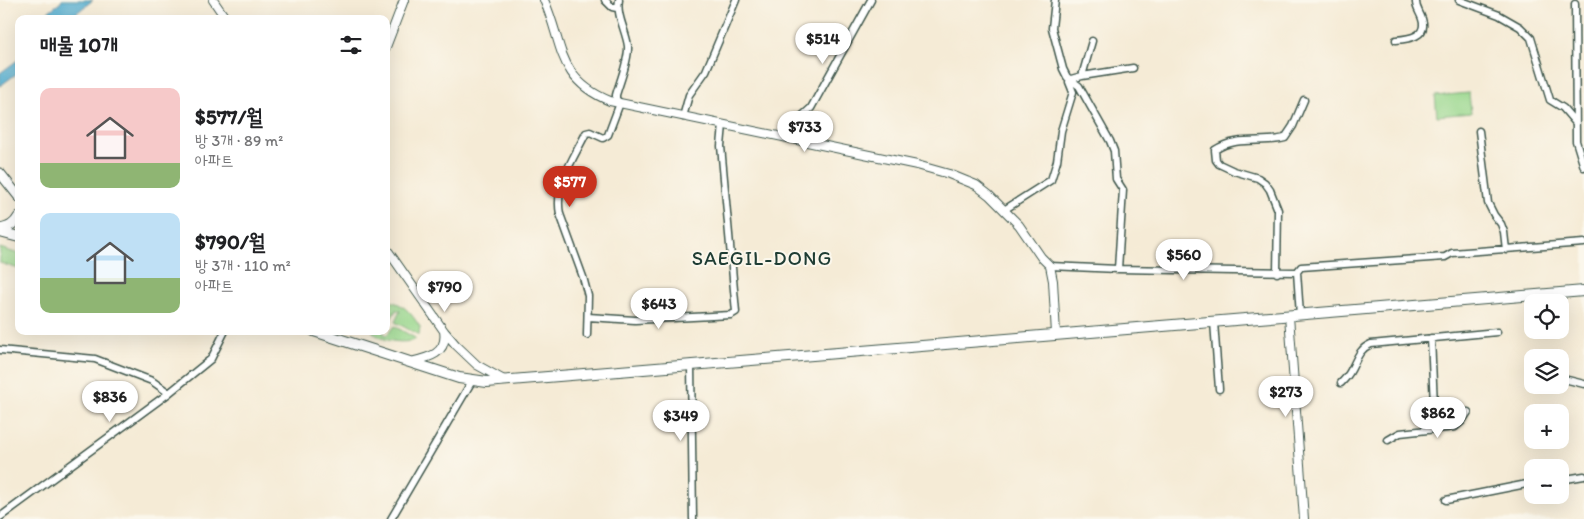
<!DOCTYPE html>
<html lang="ko">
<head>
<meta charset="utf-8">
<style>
	body { margin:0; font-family:Itim,"Poor Story",sans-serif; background:#f2f2f2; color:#202124; height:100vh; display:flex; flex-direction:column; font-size:19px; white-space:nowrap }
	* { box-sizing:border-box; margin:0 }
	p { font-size:16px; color:#757577 }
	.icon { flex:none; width:28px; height:28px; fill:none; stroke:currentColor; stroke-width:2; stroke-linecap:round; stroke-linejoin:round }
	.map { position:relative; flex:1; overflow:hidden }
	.drawer { position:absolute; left:15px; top:15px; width:375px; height:320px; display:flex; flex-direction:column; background:#fff; border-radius:10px; box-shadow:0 5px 20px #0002 }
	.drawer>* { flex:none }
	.tools { position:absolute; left:1524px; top:294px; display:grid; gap:10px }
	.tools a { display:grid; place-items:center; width:45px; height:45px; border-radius:10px; background:#fff; box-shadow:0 5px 20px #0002; font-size:25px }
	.price { position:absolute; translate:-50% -42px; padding:0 11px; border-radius:18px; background:#fff; color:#222; font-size:16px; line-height:32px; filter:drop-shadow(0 1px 2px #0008) }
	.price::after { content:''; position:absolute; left:50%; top:30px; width:15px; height:11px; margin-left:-8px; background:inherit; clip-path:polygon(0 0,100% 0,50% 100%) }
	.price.selected { background:#c8321e; color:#fff }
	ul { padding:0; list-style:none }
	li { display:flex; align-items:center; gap:15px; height:125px; padding:0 25px }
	li span { display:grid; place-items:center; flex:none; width:140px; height:100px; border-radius:10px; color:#555 }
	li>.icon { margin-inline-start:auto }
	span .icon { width:60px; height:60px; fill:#fffc; stroke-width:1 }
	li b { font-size:21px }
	h2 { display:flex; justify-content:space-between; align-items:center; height:60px; padding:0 25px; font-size:21px }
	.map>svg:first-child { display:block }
</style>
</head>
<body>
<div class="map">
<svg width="1584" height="519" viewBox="0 0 1584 519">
	<rect width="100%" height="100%" fill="#fbf7ec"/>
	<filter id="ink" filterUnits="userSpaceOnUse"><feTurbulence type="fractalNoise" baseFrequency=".02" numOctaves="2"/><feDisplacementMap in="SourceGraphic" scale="10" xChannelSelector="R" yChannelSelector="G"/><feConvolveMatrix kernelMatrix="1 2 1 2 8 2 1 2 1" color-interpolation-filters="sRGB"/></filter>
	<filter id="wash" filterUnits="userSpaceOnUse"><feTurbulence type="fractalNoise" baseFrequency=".0096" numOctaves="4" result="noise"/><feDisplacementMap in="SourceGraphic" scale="20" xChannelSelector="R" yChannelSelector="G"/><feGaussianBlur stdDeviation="1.12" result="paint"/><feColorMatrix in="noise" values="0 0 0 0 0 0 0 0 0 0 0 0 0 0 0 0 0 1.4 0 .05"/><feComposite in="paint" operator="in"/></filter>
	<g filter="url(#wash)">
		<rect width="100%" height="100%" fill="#f5ebd6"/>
		<!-- green -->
		<path fill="#99d78d" stroke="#5c8a60" d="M1469,93L1471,113L1437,116L1435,96Z
			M0,248L19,254V269L0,263Z
			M386,301C402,301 412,314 420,327L419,335L395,322L400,311L396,310L386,328Z
			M394,326L415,338L416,339C405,345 379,341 372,331H384L383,333L387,335Z"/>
		<!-- water -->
		<path fill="#53add0" stroke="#397582" d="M62,0H93L69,19H41L42,16L60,3Z
			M19,59V72L0,86V73Z"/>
	</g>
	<g filter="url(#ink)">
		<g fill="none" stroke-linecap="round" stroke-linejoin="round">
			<!-- minor casing -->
			<g stroke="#3f574c" stroke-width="9">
				<path id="minor" d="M605,0L612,7L617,8
					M1055,0L1052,28L1063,69L1067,77L1079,86L1110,141L1114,151L1116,179L1123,190L1118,269
					M1459,0L1499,15L1520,27L1531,38L1550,100L1563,108L1575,122
					M1575,4L1576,141L1584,167
					M1396,40C1408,39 1428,37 1422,19C1420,12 1415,8 1416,0
					M1082,76L1133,68
					M683,117L689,95L706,71L736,0
					M1479,131L1488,203L1494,215L1501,224L1504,232L1506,250
					M793,139L802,116L811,108L871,0
					M1004,210L1051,180L1057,161L1061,131L1073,92L1069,82L1071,79L1082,76L1092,41
					M1050,266L1118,269L1297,272L1300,315
					M1297,272L1301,267L1445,257L1452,253L1584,243
					M1277,273L1278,210L1270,190L1265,183L1258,178L1234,171L1219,164L1216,160L1215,150C1237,135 1262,144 1285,138L1293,126L1304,100
					M588,317L635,320L731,315L736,312L721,146L723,125
					M1214,322L1219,389
					M587,335L588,296L583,277L560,214C554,185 574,158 586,133L590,132L603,138L608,135L620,103L616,99V95C620,81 629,60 628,46C626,31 616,15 619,0
					M1431,338L1435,428
					M0,350L95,359L152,381L169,393
					M691,364L693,519
					M1560,378L1584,384
					M1341,383C1345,379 1349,374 1351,370C1357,359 1359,349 1371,344L1497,332
					M1388,440L1400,433L1455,427L1462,421L1468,412
					M1560,480L1584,476
					M1446,500L1532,483
					M0,517L169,393L211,359L225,331
					M391,519L472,381"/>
			</g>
			<!-- tertiary casing -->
			<g stroke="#3f574c" stroke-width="10">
				<path id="tertiary" d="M213,0L226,19
					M544,0C564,45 556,79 610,101L917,165L949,174L976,185L989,195L1019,225L1041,257L1050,266L1053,281L1056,334
					M386,47L404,0
					M386,248L444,331L456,345L477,365L504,380
					M1289,316L1304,519
					M410,362C428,358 448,354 444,331"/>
			</g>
			<!-- secondary casing -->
			<g stroke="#3f574c" stroke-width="11">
				<path id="secondary" d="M0,173L19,197
					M0,229C9,227 14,225 19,216"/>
			</g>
			<!-- primary casing -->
			<g stroke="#3f574c" stroke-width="12">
				<path id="primary" d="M0,232L19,237
					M314,331L459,378L487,382L1584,291"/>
			</g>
			<!-- minor -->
			<use href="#minor" stroke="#fff" stroke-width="6"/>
			<!-- tertiary -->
			<use href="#tertiary" stroke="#fff" stroke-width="8"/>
			<!-- secondary -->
			<use href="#secondary" stroke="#fff" stroke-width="9"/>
			<!-- primary -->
			<use href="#primary" stroke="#fff" stroke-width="10"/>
		</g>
	</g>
	<g text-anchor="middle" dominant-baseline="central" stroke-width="4" stroke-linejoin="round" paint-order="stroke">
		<!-- quarter labels -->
		<g font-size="20" letter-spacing="1" fill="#1f3d34" stroke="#fbf7ec">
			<text x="762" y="258">SAEGIL-DONG</text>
		</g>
	</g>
</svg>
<div class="tools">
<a><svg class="icon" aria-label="locate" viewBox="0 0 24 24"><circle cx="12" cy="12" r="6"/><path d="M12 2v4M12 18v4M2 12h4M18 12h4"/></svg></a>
<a><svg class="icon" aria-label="layers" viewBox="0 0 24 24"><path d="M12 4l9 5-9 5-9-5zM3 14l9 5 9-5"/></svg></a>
<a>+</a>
<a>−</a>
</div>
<b class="price" style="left:823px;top:65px">$514</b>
<b class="price" style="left:805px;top:153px">$733</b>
<b class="price selected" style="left:570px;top:208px">$577</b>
<b class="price" style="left:1184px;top:281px">$560</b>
<b class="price" style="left:445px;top:313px">$790</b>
<b class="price" style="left:659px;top:330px">$643</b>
<b class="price" style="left:1286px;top:418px">$273</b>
<b class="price" style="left:110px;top:423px">$836</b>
<b class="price" style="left:1438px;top:439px">$862</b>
<b class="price" style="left:681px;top:442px">$349</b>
<section class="drawer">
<h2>매물 10개<svg class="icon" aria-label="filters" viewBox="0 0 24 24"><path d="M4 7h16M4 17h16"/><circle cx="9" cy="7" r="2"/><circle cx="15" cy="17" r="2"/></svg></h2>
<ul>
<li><span style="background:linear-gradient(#f6c9c9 75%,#8fb573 0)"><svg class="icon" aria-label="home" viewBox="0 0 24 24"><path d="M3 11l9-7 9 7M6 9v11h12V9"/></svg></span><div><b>$577/월</b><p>방 3개 · 89 m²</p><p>아파트</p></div></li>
<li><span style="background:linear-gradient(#bfe0f5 65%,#8fb573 0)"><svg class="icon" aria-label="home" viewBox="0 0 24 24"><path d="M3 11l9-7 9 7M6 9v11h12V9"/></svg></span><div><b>$790/월</b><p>방 3개 · 110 m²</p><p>아파트</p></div></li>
</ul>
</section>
</div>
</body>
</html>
